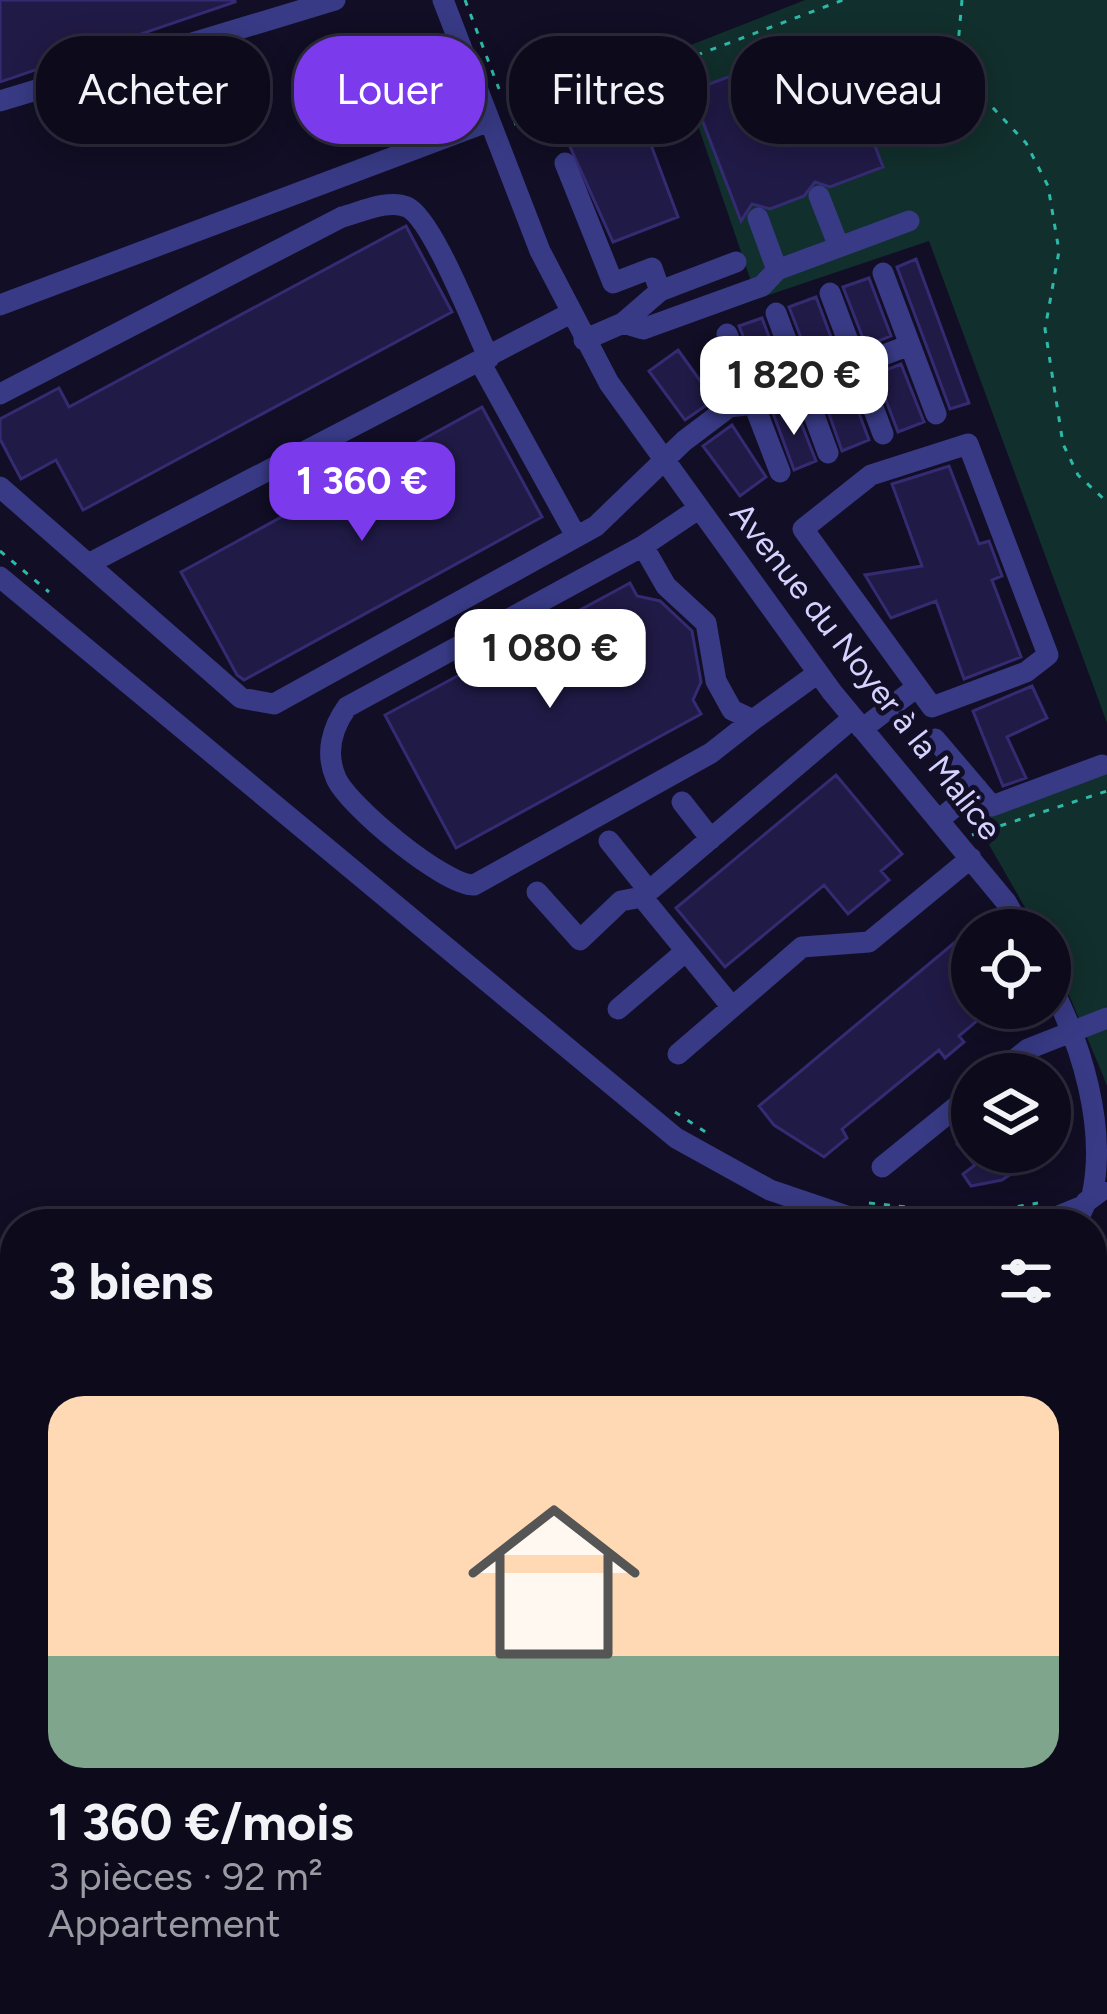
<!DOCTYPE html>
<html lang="fr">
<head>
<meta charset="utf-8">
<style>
	body { margin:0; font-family:Figtree,sans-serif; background:#161325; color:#f1f3f6; height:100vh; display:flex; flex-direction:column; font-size:45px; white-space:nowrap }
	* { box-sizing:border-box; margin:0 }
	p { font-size:39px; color:#9a9aa3 }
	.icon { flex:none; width:66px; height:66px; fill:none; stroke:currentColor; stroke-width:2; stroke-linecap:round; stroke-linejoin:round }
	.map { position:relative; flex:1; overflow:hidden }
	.sheet { position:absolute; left:0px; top:1209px; width:1107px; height:807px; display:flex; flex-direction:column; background:#0d0a1c; border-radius:48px 48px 0 0; box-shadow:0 6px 30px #0003,0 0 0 3px #2d2b3b }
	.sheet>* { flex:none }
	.guide { position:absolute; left:36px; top:36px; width:1035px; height:108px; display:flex; gap:24px }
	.buttons { position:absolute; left:951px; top:909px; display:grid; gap:24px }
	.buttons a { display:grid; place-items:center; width:120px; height:120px; border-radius:50%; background:#0d0a1c; box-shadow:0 6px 30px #0003,0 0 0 3px #2d2b3b; font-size:60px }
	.price { position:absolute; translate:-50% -102px; padding:0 27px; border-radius:24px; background:#fff; color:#222; font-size:39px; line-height:78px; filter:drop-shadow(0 3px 6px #0008) }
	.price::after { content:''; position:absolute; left:50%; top:72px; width:36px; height:27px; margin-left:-18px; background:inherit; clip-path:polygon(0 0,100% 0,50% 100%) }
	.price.current { background:#7c3aed; color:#fff }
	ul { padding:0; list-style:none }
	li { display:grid; align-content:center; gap:24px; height:636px; padding:0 48px }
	li span { display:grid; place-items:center; height:372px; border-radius:36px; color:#555 }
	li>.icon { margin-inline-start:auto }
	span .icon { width:216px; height:216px; fill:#fffc; stroke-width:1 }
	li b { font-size:51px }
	h2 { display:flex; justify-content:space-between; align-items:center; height:144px; padding:0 48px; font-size:51px }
	.pill { padding:0 42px; border-radius:48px; background:#0d0a1c; box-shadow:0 6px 30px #0003,0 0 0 3px #2d2b3b; font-size:42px; line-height:108px }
	.pill.current { background:#7c3aed; color:#fff }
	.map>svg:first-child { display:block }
</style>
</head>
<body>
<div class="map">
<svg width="1107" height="2014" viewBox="0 0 1107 2014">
	<rect width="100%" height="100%" fill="#110e25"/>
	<!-- green -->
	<path fill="#112f2c" d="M805,0H1107V723L929,241L757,299L673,52Z
		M1107,774V1086C1094,1050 1050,960 1050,930H1038L976,822Z"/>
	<!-- building -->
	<path fill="#201a46" stroke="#352b73" stroke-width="3" d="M0,0H235V2L0,82Z
		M833,37L883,167L830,187L815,182L804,196L770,209L752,204L741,221L691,91Z
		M639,113L678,217L613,242L567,140Z
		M406,226L452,312L83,510L56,460L21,479L0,439V419L59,388L69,407Z
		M916,259L969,403L950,409L897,267Z
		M869,278L891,336L866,346L843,287Z
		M816,297L838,356L812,366L789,307Z
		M762,318L784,377L763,385L739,326Z
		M678,350L714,400L685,420L649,371Z
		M901,364L924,422L898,432L876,374Z
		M848,384L869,440L842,451L822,394Z
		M794,405L816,461L794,470L773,413Z
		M482,407L542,517L244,680L237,675L181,572Z
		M732,425L766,477L740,496L703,446Z
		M949,466L979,544L989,541L1002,576L992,580L1021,657L964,679L936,601L891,618L865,575L922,566L892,484Z
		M630,583L637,596L660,601L692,631L701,682L693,700L701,714L456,848L385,715Z
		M1032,686L1047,718L1007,737L1026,778L1003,786L973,711Z
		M836,775L902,854L881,871L889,880L848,914L824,885L725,967L676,908Z
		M972,928V1008H992L959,1036L964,1042L945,1058L939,1050L842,1129L847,1138L824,1157L774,1125L759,1106Z
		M972,1132V1152H1043L1002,1180L971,1186L963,1174L975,1165L957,1144Z"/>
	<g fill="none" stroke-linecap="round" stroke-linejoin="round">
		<!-- path -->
		<path stroke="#2db9a8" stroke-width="3" stroke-dasharray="6 9" stroke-linecap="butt" d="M465,0L499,89
			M962,0L958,45L964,77L1026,143L1048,186L1059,251L1045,329L1063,444L1078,475L1107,502
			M514,124L843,0
			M0,551L49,592
			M972,835L1107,791
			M675,1112L707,1133
			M869,1203L973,1214L1038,1203
			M1092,1423L1107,1398
			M0,1960L15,1981
			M29,2001L38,2014
			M516,2014L530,2001"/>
		<!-- minor -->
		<path stroke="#383a85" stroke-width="21" d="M443,0L540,251L609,383L832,692L1006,902L1022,930
			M0,101L335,0
			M565,163L613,283L652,268L660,291
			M839,247L909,221
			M777,270L839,247L819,196
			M883,273L936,414
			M830,293L883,434
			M0,305L487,122
			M776,313L828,453
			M623,323L643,329L762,286L777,270L758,218
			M727,334L780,472
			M584,340L623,323L660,291L736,262
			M480,362L576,536
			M0,394L342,217C361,212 388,199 407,207C433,219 474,328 489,358
			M968,444L1048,655L1026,672L932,707L803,529L871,475Z
			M0,487L88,564L569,314
			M698,509L643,546L666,586L706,623L716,681L732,710L753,720L818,673
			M643,546L347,707C332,728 325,753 336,778C348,806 445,886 474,885L711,753L753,720
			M88,564L241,698L274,704L596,526L684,441L729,407L754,404L910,345
			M0,577L676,1138L770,1190L870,1224
			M862,729L917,687
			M935,739L992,806L1102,765
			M682,802L711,839
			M939,820L977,788
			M609,841L649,891
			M537,892L580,940L621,901L642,897
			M1050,984C1082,1045 1107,1128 1092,1196
			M732,1007L642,897L853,718
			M618,1009L686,951
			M678,1054L802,947L869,942L971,858
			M997,1074L1028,1049L1107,1018
			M882,1167L972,1094
			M1039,1224L1083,1206
			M1076,1224L1086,1202L1101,1191
			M1092,1269L1107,1277"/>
		<!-- rail -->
		<path stroke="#00f4fd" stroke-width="4.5" stroke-dasharray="18 15" stroke-linecap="butt" d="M1092,1527L1107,1512
			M1092,1555L1107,1540
			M587,2014L601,2001
			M616,2014L630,2001"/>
	</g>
	<g text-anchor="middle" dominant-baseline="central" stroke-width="10" stroke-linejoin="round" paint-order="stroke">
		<!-- street labels -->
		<g font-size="33" fill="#d5d2ff" stroke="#110e25">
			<text transform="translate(866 671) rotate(52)">Avenue du Noyer à la Malice</text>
		</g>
	</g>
</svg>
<div class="buttons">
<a><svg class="icon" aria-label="locate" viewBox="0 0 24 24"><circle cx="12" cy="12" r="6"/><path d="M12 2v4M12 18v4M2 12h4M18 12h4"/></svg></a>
<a><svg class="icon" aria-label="layers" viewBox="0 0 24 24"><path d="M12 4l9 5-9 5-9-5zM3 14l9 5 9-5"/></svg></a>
</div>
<b class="price" style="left:794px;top:438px">1 820 €</b>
<b class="price current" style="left:362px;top:544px">1 360 €</b>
<b class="price" style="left:550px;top:711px">1 080 €</b>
<div class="guide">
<a class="pill">Acheter</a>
<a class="pill current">Louer</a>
<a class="pill">Filtres</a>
<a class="pill">Nouveau</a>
</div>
<section class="sheet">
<h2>3 biens<svg class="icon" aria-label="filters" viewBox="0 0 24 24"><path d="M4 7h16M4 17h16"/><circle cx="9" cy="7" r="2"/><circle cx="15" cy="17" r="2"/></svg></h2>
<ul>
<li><span style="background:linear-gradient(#ffd9b3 70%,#7fa58c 0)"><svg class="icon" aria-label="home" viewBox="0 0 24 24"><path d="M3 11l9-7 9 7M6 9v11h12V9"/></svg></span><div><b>1 360 €/mois</b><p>3 pièces · 92 m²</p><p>Appartement</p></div></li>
</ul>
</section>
</div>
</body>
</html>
